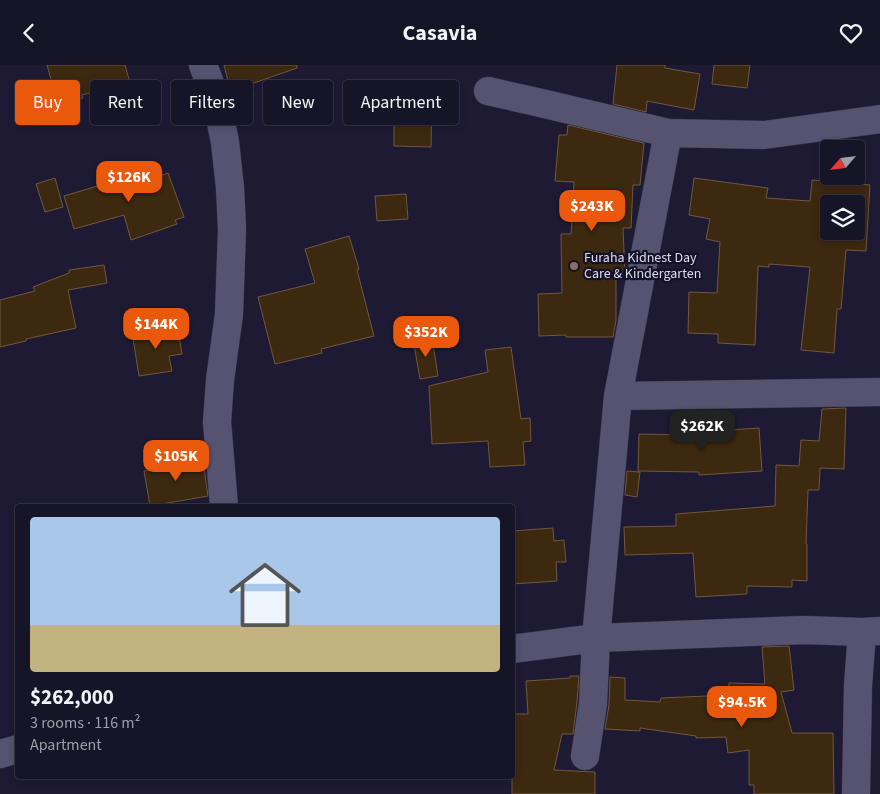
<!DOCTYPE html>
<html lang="en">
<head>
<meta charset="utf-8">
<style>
	body { margin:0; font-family:"Source Sans 3",sans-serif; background:#1f1d2f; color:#f1f3f6; height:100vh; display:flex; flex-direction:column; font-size:19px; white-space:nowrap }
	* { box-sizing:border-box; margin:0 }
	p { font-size:16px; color:#9e9ea7 }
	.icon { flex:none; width:28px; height:28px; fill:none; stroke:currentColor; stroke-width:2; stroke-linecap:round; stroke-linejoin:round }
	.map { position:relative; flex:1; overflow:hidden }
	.side { position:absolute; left:15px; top:439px; width:500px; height:275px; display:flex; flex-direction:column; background:#161427; border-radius:5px; box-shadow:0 2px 8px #0003,0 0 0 1px #353344 }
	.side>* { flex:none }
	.banner { position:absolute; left:15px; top:15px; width:500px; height:45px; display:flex; gap:10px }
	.needle { width:32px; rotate:242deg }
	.tools { position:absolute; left:820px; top:75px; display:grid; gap:10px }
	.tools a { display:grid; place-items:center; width:45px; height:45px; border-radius:5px; background:#161427; box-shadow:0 2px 8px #0003,0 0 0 1px #353344; font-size:25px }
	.price { position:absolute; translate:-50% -42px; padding:0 11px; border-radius:10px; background:#ea580c; color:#fff; font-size:16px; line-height:32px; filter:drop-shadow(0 1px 2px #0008) }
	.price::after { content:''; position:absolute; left:50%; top:30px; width:15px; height:11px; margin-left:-8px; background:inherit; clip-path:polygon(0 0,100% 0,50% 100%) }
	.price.selected { background:#222; color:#fff }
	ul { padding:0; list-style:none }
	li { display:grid; align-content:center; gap:10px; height:265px; padding:0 15px }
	li span { display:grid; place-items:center; height:155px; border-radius:5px; color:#555 }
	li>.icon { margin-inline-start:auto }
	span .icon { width:90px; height:90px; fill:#fffc; stroke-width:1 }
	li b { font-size:21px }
	.tag { padding:0 18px; border-radius:5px; background:#161427; box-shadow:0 2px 8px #0003,0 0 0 1px #353344; font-size:18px; line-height:45px }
	.tag.selected { background:#ea580c; color:#fff }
	header { display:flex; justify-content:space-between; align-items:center; height:65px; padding:0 15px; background:#161427; font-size:22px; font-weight:700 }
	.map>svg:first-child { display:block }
</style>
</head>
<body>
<header><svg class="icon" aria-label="back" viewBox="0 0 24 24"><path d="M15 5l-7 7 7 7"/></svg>Casavia<svg class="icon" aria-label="heart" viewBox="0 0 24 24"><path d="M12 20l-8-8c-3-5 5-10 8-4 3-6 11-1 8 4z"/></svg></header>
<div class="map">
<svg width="880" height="729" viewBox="0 0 880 729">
	<rect width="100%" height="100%" fill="#1e1a34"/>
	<!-- building -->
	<path fill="#3d2810" stroke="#70583f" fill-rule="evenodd" d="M47,0H125L130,18L82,30L83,33L58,39Z
		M224,0H297V3L251,19L254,30L233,35Z
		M617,0H665V3L700,9L694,45L647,36L646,47L613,39Z
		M714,0H750L747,23L712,19Z
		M394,30H432L431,82L394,81Z
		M568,60L644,78L640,120H633L631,163H623L625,209H616V255L613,272H566V270L539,271L538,229L562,228L561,169H571L574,117L555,116L559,70H567Z
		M157,99L160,111L168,108L184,152L175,155L177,159L131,175L124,150L74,164L64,131L128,112L127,108Z
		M826,107H829V111L858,110V119L870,120L866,186L846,185L841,244H837L834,288L801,285L810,202L769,199V202L758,201L755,280L718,278V269L688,268L689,227L717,228L720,177L706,174L710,154L689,150L694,113L768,123L766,133L810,136L812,115L825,116ZM829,139H856V166H829Z
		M55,113L63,142L45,147L36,119Z
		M406,129L408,154L377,156L375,131Z
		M349,171L359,204L357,205L374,271L321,284L322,288L275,299L258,232L315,218L305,184Z
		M104,200L107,218L68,225L76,263L26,274V276L0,282V235L35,226L33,222L69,208V205Z
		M165,261L166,267L178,265L182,289L169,291L172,306L139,311L132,267Z
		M432,272L438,311L420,314L413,274Z
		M511,282L521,354L530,353L531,376L523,377L525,400L490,402L488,376L432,379L429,321L488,307L485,285Z
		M846,343L844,404L820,403L819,425H808L806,479H807V516L792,515V522L747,521V529L696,532L693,488L625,490L624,462L676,461V449L775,441L776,400L799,401L801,375L819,376L822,344Z
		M759,363L762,406L699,410V407L638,406L639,369L696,370V367Z
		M186,394L187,399L203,396L208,431L150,441L144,406L155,404L154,399Z
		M627,406L640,407L637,432L625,430Z
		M553,463L554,476L564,475L566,497H556L557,516L512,519V466Z
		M789,581L794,625L781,627L792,668H833L834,729H754V720H749V685L728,688L726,672L696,673V671L640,663V666L605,664L609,640L610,612L625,613V635L660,637L661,633L729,630V618L765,619L762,582Z
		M570,611H579L577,637L573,669H562L554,705L595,707V729H512V649H528L526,616L570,613Z"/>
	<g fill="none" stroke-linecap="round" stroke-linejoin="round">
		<!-- street casing -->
		<g stroke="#373449" stroke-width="29">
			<path id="street" d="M203,0L216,34L225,77L230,123L232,164L229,249L220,315L217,357L224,441
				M488,26L541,38L668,68
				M618,331L880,327
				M512,584L596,573L804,565L862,567L880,566
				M0,689L18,684
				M585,691L593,639L596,573L618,331L668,68L764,70L880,54
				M856,729L858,621L862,567"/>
		</g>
		<!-- street -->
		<use href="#street" stroke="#565371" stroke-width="28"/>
	</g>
	<!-- markers -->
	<circle fill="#8d6e63" stroke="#151129" stroke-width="2" cx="574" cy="201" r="5"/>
	<g text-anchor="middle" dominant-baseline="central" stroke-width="4.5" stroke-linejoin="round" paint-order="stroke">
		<!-- poi labels -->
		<g font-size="14" fill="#dedcee" stroke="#151129" text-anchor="start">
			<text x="584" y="193">Furaha Kidnest Day<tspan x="584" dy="16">Care &amp; Kindergarten</tspan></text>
		</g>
	</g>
</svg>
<div class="tools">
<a><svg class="needle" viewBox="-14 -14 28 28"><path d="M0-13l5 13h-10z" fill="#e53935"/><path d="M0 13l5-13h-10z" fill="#9e9ea7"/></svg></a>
<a><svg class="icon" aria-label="layers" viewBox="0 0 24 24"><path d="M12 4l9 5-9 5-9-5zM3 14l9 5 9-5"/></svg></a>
</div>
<b class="price" style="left:129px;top:138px">$126K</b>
<b class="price" style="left:592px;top:167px">$243K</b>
<b class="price" style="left:156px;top:285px">$144K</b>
<b class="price" style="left:426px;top:293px">$352K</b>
<b class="price selected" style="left:702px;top:387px">$262K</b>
<b class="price" style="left:176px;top:417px">$105K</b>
<b class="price" style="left:742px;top:663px">$94.5K</b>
<div class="banner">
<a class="tag selected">Buy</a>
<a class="tag">Rent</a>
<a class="tag">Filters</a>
<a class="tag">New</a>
<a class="tag">Apartment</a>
</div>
<section class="side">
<ul>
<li><span style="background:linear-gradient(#a9c7e8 70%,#c2b280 0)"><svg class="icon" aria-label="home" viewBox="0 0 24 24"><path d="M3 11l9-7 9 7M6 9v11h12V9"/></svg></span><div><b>$262,000</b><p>3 rooms · 116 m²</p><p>Apartment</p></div></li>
</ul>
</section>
</div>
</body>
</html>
